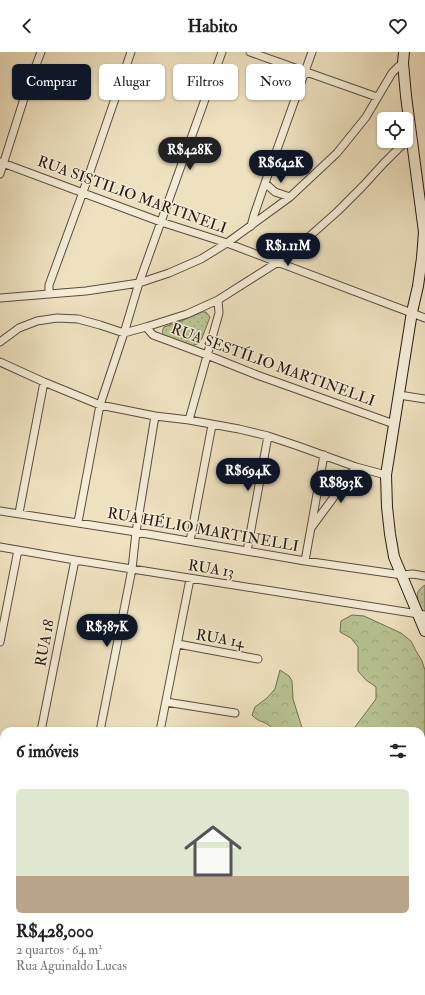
<!DOCTYPE html>
<html lang="pt">
<head>
<meta charset="utf-8">
<style>
	body { margin:0; font-family:"IM FELL Double Pica",serif; background:#f6f6f6; color:#222; height:100vh; display:flex; flex-direction:column; font-size:15px; white-space:nowrap }
	* { box-sizing:border-box; margin:0 }
	p { font-size:13px; color:#767676 }
	.icon { flex:none; width:22px; height:22px; fill:none; stroke:currentColor; stroke-width:2; stroke-linecap:round; stroke-linejoin:round }
	.map { position:relative; flex:1; overflow:hidden }
	.panel { position:absolute; left:0px; top:675px; width:425px; height:268px; display:flex; flex-direction:column; background:#fff; border-radius:12px 12px 0 0; box-shadow:0 1px 3px #0004 }
	.panel>* { flex:none }
	.guide { position:absolute; left:12px; top:12px; width:401px; height:36px; display:flex; gap:8px }
	.controls { position:absolute; left:377px; top:60px; display:grid; gap:8px }
	.controls a { display:grid; place-items:center; width:36px; height:36px; border-radius:6px; background:#fff; box-shadow:0 1px 3px #0004; font-size:20px }
	.price { position:absolute; translate:-50% -34px; padding:0 9px; border-radius:14px; background:#111827; color:#fff; font-size:13px; line-height:26px; filter:drop-shadow(0 1px 2px #0008) }
	.price::after { content:''; position:absolute; left:50%; top:24px; width:12px; height:9px; margin-left:-6px; background:inherit; clip-path:polygon(0 0,100% 0,50% 100%) }
	.price.on { background:#222; color:#fff }
	ul { padding:0; list-style:none }
	li { display:grid; align-content:center; gap:8px; height:212px; padding:0 16px }
	li+li { border-top:1px solid #e0e0e0 }
	li span { display:grid; place-items:center; height:124px; border-radius:6px; color:#555 }
	li>.icon { margin-inline-start:auto }
	span .icon { width:72px; height:72px; fill:#fffc; stroke-width:1 }
	li b { font-size:17px }
	h2 { display:flex; justify-content:space-between; align-items:center; height:48px; padding:0 16px; font-size:17px }
	.tag { padding:0 14px; border-radius:6px; background:#fff; box-shadow:0 1px 3px #0004; font-size:14px; line-height:36px }
	.tag.on { background:#111827; color:#fff }
	header { display:flex; justify-content:space-between; align-items:center; height:52px; padding:0 16px; background:#fff; font-size:18px; font-weight:700 }
	.map>svg:first-child { display:block }
</style>
</head>
<body>
<header><svg class="icon" aria-label="back" viewBox="0 0 24 24"><path d="M15 5l-7 7 7 7"/></svg>Habito<svg class="icon" aria-label="heart" viewBox="0 0 24 24"><path d="M12 20l-8-8c-3-5 5-10 8-4 3-6 11-1 8 4z"/></svg></header>
<div class="map">
<svg width="425" height="943" viewBox="0 0 425 943">
	<defs>
		<pattern id="grass-dots" width="8" height="8" patternUnits="userSpaceOnUse"><rect width="8" height="8" fill="#b8c393"/><path d="M2 2h.1M6 6h.1" fill="none" stroke="#9ea77e" stroke-width="1.8" stroke-linecap="round"/></pattern>
		<pattern id="forest-crowns" width="20" height="18" patternUnits="userSpaceOnUse"><rect width="20" height="18" fill="#b8c393"/><path d="M2 6a3 3 0 1 1 6 0M12 15a3 3 0 1 1 6 0" fill="none" stroke="#9ea77e"/></pattern>
	</defs>
	<rect width="100%" height="100%" fill="#eee1c0"/>
	<filter id="stains"><feTurbulence type="fractalNoise" baseFrequency=".005" numOctaves="4"/><feColorMatrix values="0 0 0 0 .2 0 0 0 0 .09 0 0 0 0 .02 0 0 0 .5 -.17"/></filter>
	<radialGradient id="worn" r=".72"><stop offset=".6" stop-color="#630" stop-opacity="0"/><stop offset="1" stop-color="#630" stop-opacity=".3"/></radialGradient>
	<!-- grass -->
	<path fill="url(#grass-dots)" stroke="#706f54" d="M202,260H206L210,265L202,286L199,291L197,292L191,294L164,284C162,281 162,278 164,275L179,270Z
		M425,533V560C421,558 420,556 419,553C415,544 417,538 425,533Z"/>
	<!-- forest -->
	<path fill="url(#forest-crowns)" stroke="#706f54" d="M352,563L364,564L401,581L411,589L416,599L422,609L425,618V721L421,724V679H354L355,675L376,647V635L366,628L358,619V595L351,586L340,580L341,569Z
		M280,618L289,624L292,629L293,647L303,679H274C269,669 258,671 252,663L255,655L267,646L275,637Z"/>
	<g fill="none" stroke-linecap="round" stroke-linejoin="round">
		<!-- minor casing -->
		<g stroke="#594c3f" stroke-width="9">
			<path id="minor" d="M250,0L377,45
				M0,110L161,170L227,191L425,266
				M0,122L28,34L41,0
				M265,131L275,140L290,145
				M251,174L254,163L265,131L312,0
				M49,242V233L83,140L131,0
				M0,246L86,239L139,231L169,221L201,207L227,191L290,145L337,101L366,65L392,21L398,15L403,11
				M146,275L153,283L207,303L257,323L394,372
				M0,290L19,276L37,269L57,266L78,267L100,273L124,281L146,275L187,262L218,248L278,210L311,183L338,159L363,134L384,111L411,84
				M0,310L44,330L100,353L155,364L189,368L239,377L268,384L298,394L356,415L386,423
				M399,343L425,347
				M189,368L219,261L218,248
				M0,459L136,480L305,509L402,523L413,522L425,524
				M19,461L44,330
				M78,470L100,353L124,281L139,231L222,0
				M311,476L356,415
				M190,489L212,373
				M0,495L75,508L425,563
				M247,499L268,384
				M305,509L324,403
				M0,590L18,498
				M178,592L258,607
				M166,650L235,661
				M41,679L75,508
				M100,679L132,517L136,480L155,364
				M160,679L190,527
				M0,796L4,797
				M41,943L47,939"/>
		</g>
		<!-- secondary casing -->
		<g stroke="#271b14" stroke-width="12">
			<path id="secondary" d="M404,0L403,11L406,44L424,180L422,206L418,234L412,260L386,423L387,455L390,482L394,505L425,579"/>
		</g>
		<!-- minor -->
		<use href="#minor" stroke="#f4ecd6" stroke-width="7"/>
		<!-- secondary -->
		<use href="#secondary" stroke="#f4ecd6" stroke-width="10"/>
	</g>
	<g text-anchor="middle" dominant-baseline="central" stroke-width="3" stroke-linejoin="round" paint-order="stroke">
		<!-- street labels -->
		<g font-size="15" fill="#271b14" stroke="#f4ecd6">
			<text transform="translate(132 143) rotate(20)">RUA SISTILIO MARTINELI</text>
			<text transform="translate(273 313) rotate(20)">RUA SESTÍLIO MARTINELLI</text>
			<text transform="translate(203 478) rotate(10)">RUA HÉLIO MARTINELLI</text>
			<text transform="translate(211 517) rotate(9)">RUA 13</text>
			<text transform="translate(220 587) rotate(10)">RUA 14</text>
			<text transform="translate(45 591) rotate(-79)">RUA 18</text>
		</g>
	</g>
	<rect width="100%" height="100%" filter="url(#stains)"/>
	<rect width="100%" height="100%" fill="url(#worn)"/>
</svg>
<div class="controls">
<a><svg class="icon" aria-label="locate" viewBox="0 0 24 24"><circle cx="12" cy="12" r="6"/><path d="M12 2v4M12 18v4M2 12h4M18 12h4"/></svg></a>
</div>
<b class="price on" style="left:190px;top:119px">R$428K</b>
<b class="price" style="left:281px;top:132px">R$642K</b>
<b class="price" style="left:288px;top:215px">R$1.11M</b>
<b class="price" style="left:248px;top:440px">R$694K</b>
<b class="price" style="left:341px;top:452px">R$893K</b>
<b class="price" style="left:107px;top:596px">R$387K</b>
<div class="guide">
<a class="tag on">Comprar</a>
<a class="tag">Alugar</a>
<a class="tag">Filtros</a>
<a class="tag">Novo</a>
</div>
<section class="panel">
<h2>6 imóveis<svg class="icon" aria-label="filters" viewBox="0 0 24 24"><path d="M4 7h16M4 17h16"/><circle cx="9" cy="7" r="2"/><circle cx="15" cy="17" r="2"/></svg></h2>
<ul>
<li><span style="background:linear-gradient(#dfe7d0 70%,#b9a48a 0)"><svg class="icon" aria-label="home" viewBox="0 0 24 24"><path d="M3 11l9-7 9 7M6 9v11h12V9"/></svg></span><div><b>R$428,000</b><p>2 quartos · 64 m²</p><p>Rua Aguinaldo Lucas</p></div></li>
</ul>
</section>
</div>
</body>
</html>
